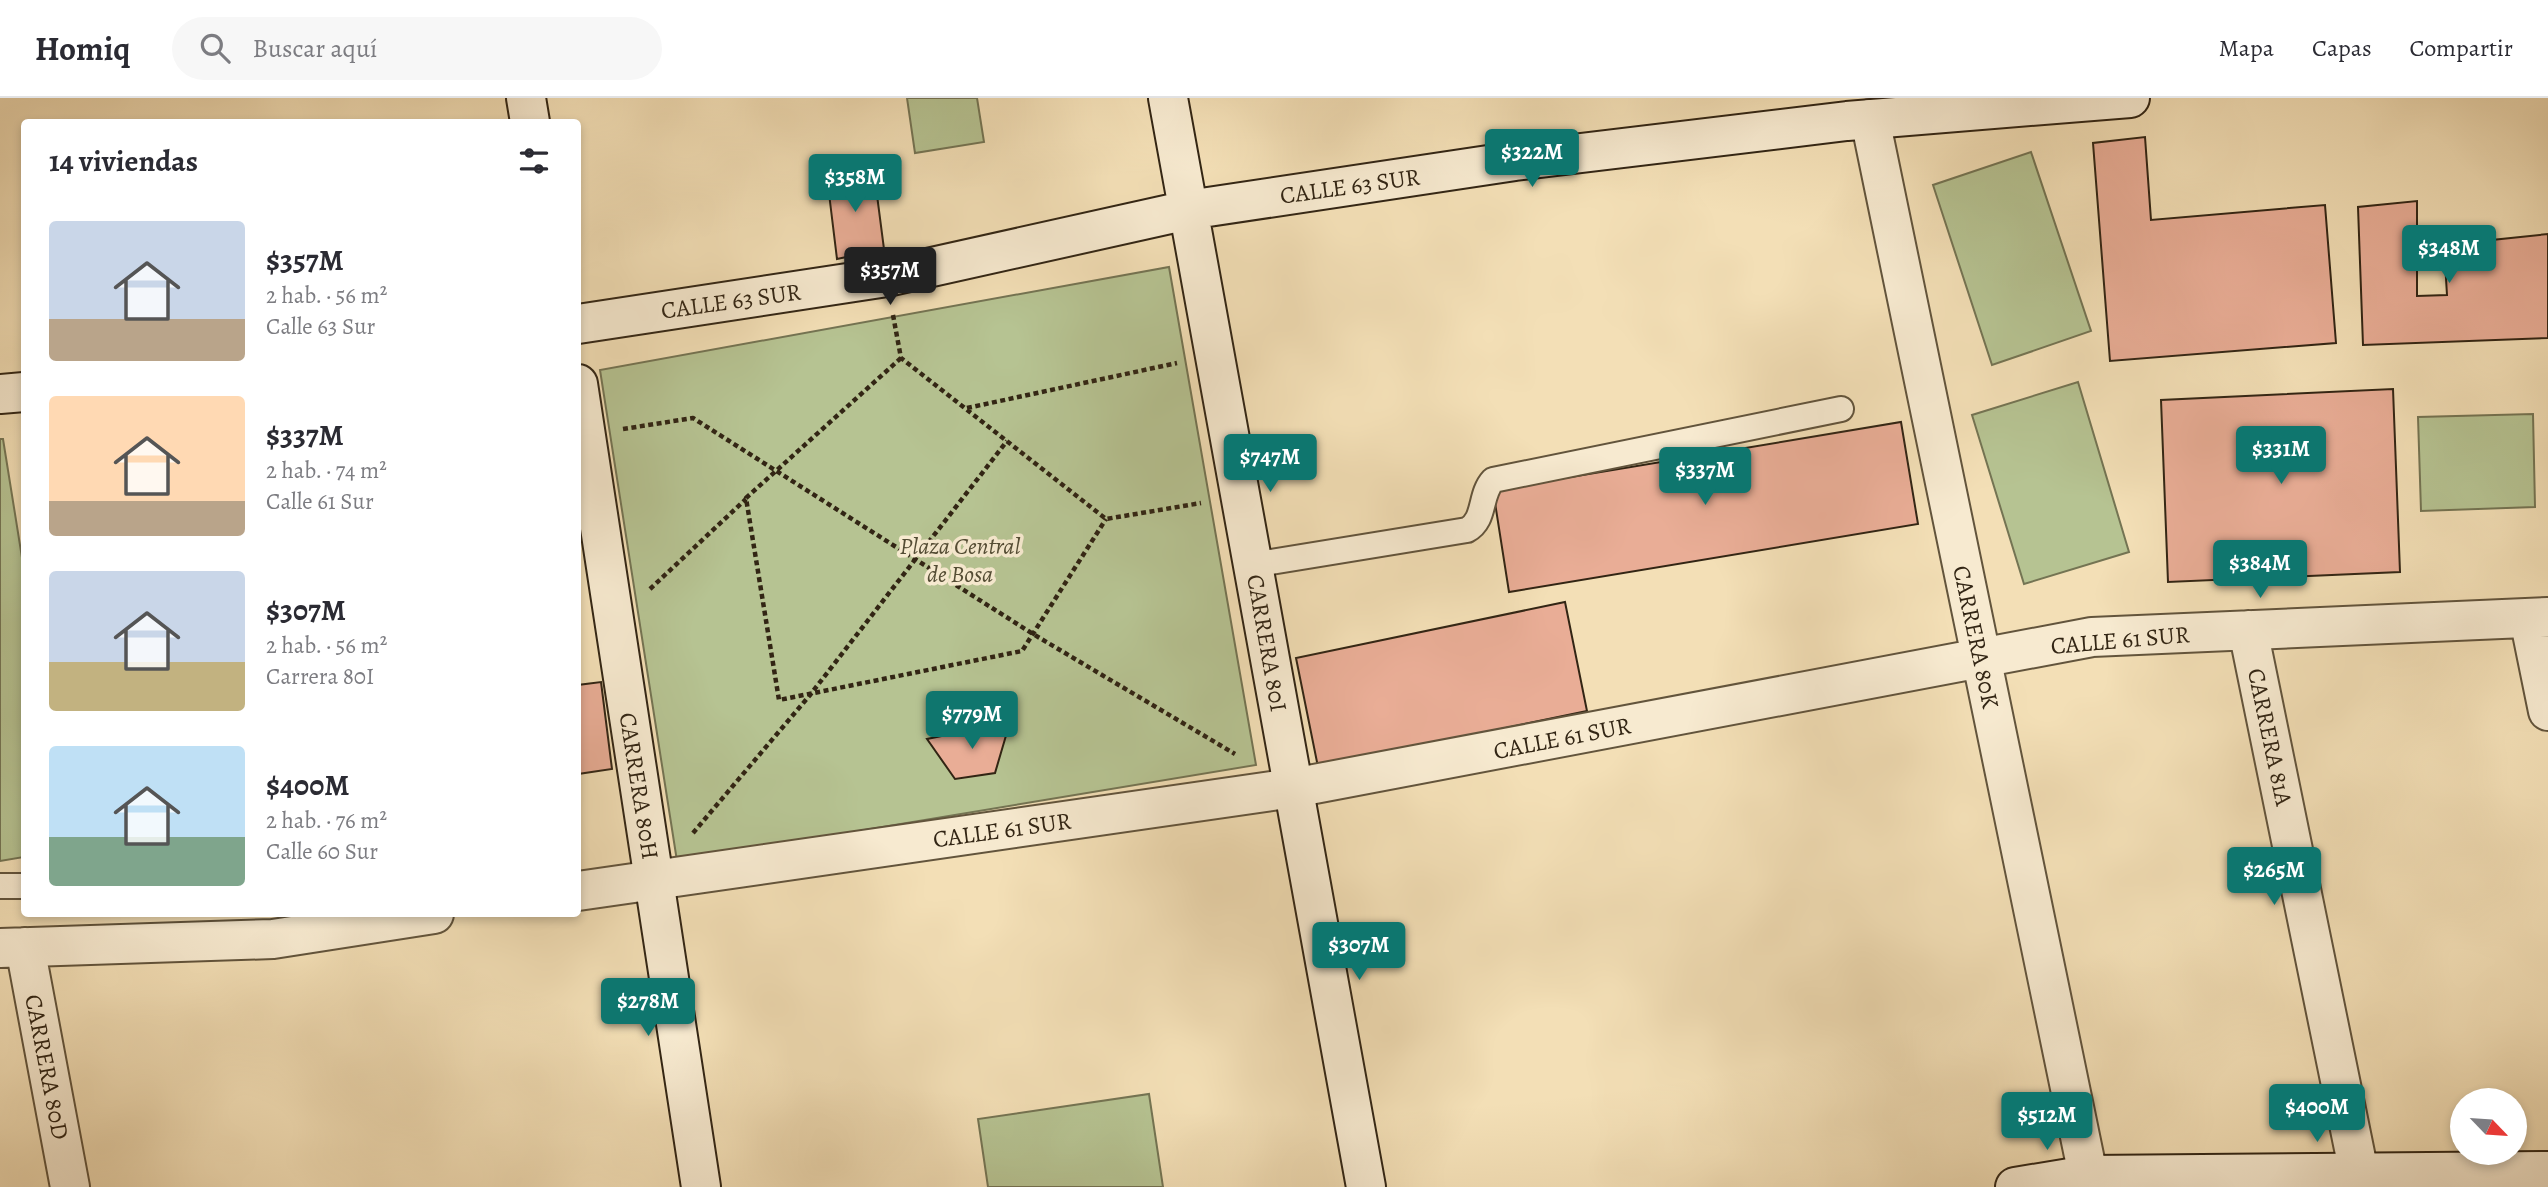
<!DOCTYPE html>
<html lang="es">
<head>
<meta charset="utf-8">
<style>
	body { margin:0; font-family:Alegreya,serif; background:#f7f7f7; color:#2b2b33; height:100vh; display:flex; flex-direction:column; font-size:26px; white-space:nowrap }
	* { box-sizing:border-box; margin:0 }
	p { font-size:23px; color:#7c7c81 }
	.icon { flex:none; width:38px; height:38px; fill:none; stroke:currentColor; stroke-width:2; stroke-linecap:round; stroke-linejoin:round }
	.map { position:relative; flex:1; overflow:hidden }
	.panel { position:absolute; left:21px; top:21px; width:560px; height:798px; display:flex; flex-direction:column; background:#fff; border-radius:7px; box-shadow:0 4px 10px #0003 }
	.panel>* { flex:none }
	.needle { width:46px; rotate:115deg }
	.tools { position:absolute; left:2450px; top:990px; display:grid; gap:14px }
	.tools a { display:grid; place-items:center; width:77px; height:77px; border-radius:50%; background:#fff; box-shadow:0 4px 10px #0003; font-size:35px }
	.price { position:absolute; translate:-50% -60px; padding:0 16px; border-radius:7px; background:#0f766e; color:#fff; font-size:23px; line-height:46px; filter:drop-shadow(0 2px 4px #0008) }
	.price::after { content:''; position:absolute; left:50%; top:42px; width:21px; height:16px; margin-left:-10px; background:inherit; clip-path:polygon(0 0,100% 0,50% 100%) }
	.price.active { background:#222; color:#fff }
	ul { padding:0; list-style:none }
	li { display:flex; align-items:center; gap:21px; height:175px; padding:0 28px }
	li span { display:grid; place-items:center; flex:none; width:196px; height:140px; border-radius:7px; color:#555 }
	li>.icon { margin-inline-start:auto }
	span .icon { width:84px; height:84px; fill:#fffc; stroke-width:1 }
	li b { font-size:30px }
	h2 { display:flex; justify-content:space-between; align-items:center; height:84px; padding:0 28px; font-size:30px }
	header { display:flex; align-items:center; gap:42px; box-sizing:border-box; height:98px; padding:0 35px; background:#fff; border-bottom:2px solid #e1e1e2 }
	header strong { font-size:33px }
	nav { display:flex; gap:38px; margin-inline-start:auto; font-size:24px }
	.search { width:490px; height:63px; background:#f7f7f7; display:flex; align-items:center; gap:18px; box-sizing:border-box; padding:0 24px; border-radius:38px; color:#7c7c81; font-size:26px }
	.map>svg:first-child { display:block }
</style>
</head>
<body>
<header>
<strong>Homiq</strong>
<div class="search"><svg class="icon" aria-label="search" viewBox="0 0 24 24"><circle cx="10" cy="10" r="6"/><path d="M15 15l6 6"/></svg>Buscar aquí</div>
<nav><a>Mapa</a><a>Capas</a><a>Compartir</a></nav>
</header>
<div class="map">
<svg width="2548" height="1089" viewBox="0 0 2548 1089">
	<rect width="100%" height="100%" fill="#f3dfb6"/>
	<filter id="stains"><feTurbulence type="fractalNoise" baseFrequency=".00286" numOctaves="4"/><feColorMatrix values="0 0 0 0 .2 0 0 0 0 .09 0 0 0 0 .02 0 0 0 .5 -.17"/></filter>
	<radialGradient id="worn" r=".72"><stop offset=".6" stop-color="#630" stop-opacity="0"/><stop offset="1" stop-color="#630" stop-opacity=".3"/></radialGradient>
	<!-- green -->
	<path fill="#b6c392" stroke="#747453" stroke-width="2" d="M907,0H977L984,44L915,55Z
		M2031,54L2091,233L1992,267L1933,87Z
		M1169,169L1256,667L677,763L600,272Z
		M2078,284L2129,454L2024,486L1972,317Z
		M2533,316L2535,409L2421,413L2418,319Z
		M0,341H3L24,472V759L0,763Z
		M1149,996L1163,1089H988L978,1021Z"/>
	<!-- building -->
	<path fill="#e9ad96" stroke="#322514" stroke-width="2" d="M2145,39L2151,122L2325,107L2336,245L2110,263L2093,45Z
		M874,74L884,151L837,161L827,79Z
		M2417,103V198L2447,197L2444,147L2548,136V240L2363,247L2358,109Z
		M2393,291L2400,474L2168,484L2161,302Z
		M1901,324L1918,426L1509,494L1493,392Z
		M1565,504L1587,613L1318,669L1296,560Z
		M601,584L612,671L578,676V587Z
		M1010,624L995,675L955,681L927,641Z"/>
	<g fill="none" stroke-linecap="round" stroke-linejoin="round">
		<!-- lane casing -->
		<g stroke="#62543c" stroke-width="28">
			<path id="lane" d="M1252,467L1467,432C1486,422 1479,397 1493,382L1841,311
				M0,788H24"/>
		</g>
		<!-- street casing -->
		<g stroke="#62543c" stroke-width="42">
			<path id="street" d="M1870,21L2088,1077
				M2529,520L2548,613
				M2248,532L2359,1075
				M578,793L1293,690L2092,539L2548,519
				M25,849L70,1089
				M0,850L273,841L434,816"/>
		</g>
		<!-- secondary casing -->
		<g stroke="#322514" stroke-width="42">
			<path id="secondary" d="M526,0L530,24
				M1168,0L1366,1089
				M578,226L887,179L1188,112L1515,63L1847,23L2130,0
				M578,286L701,1089
				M0,296L24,294
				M2015,1089L2088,1077L2548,1073"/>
		</g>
		<!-- path -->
		<path stroke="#322514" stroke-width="4.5" stroke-dasharray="5 3.5" stroke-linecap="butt" d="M893,217L901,260L1106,421L1201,405
			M901,260L746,400L779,602L1022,553L1106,421
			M967,310L1177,265
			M623,331L693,320L1033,536L1235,656
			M650,491L746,401
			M693,735L810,597L1007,343"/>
		<!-- lane -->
		<use href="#lane" stroke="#f7ead0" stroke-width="24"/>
		<!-- street -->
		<use href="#street" stroke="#f7ead0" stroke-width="38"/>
		<!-- secondary -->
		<use href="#secondary" stroke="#f7ead0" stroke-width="38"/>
	</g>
	<g text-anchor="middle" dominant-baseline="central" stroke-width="7" stroke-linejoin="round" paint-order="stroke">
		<!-- street labels -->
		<g font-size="24" fill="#322514" stroke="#f7ead0">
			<text transform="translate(1350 88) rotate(-8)">CALLE 63 SUR</text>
			<text transform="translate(731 203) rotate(-8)">CALLE 63 SUR</text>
			<text transform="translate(1976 539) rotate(78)">CARRERA 80K</text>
			<text transform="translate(2120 542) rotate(-5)">CALLE 61 SUR</text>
			<text transform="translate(1267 545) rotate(80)">CARRERA 80I</text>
			<text transform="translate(2270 639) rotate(78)">CARRERA 81A</text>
			<text transform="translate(1562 640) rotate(-11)">CALLE 61 SUR</text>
			<text transform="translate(639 688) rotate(81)">CARRERA 80H</text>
			<text transform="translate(1002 732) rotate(-8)">CALLE 61 SUR</text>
			<text transform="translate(47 969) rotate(79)">CARRERA 80D</text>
		</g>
		<!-- park labels -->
		<g font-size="24" font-style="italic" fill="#534c34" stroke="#f7ead0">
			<text x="960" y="448">Plaza Central<tspan x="960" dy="28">de Bosa</tspan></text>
		</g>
	</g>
	<rect width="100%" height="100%" filter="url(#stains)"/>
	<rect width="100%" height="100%" fill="url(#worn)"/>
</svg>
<div class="tools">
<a><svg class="needle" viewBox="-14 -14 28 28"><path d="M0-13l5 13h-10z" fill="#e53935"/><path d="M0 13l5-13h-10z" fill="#7c7c81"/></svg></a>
</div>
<b class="price" style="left:1532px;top:91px">$322M</b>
<b class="price" style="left:855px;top:116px">$358M</b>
<b class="price" style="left:2449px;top:187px">$348M</b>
<b class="price active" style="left:890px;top:209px">$357M</b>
<b class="price" style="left:2281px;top:388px">$331M</b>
<b class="price" style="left:1270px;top:396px">$747M</b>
<b class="price" style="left:1705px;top:409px">$337M</b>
<b class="price" style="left:2260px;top:502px">$384M</b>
<b class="price" style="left:972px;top:653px">$779M</b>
<b class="price" style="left:2274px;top:809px">$265M</b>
<b class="price" style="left:1359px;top:884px">$307M</b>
<b class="price" style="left:648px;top:940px">$278M</b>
<b class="price" style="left:2317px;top:1046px">$400M</b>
<b class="price" style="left:2047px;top:1054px">$512M</b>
<section class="panel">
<h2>14 viviendas<svg class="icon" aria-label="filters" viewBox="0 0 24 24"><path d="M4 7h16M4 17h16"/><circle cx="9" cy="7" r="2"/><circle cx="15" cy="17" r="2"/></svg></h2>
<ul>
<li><span style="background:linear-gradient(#c9d6e8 70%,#b9a48a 0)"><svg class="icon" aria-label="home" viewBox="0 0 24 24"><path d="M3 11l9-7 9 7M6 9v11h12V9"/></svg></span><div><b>$357M</b><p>2 hab. · 56 m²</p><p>Calle 63 Sur</p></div></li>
<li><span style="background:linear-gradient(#ffd9b3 75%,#b9a48a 0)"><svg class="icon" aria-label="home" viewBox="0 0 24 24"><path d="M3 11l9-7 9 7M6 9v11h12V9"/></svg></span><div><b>$337M</b><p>2 hab. · 74 m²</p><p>Calle 61 Sur</p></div></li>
<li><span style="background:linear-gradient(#c9d6e8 65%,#c2b280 0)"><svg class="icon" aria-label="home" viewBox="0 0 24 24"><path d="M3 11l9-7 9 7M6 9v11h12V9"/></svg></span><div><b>$307M</b><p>2 hab. · 56 m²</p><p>Carrera 80I</p></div></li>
<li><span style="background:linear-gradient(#bfe0f5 65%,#7fa58c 0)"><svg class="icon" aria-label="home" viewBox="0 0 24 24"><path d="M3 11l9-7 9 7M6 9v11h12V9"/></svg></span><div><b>$400M</b><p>2 hab. · 76 m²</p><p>Calle 60 Sur</p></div></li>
</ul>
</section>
</div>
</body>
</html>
